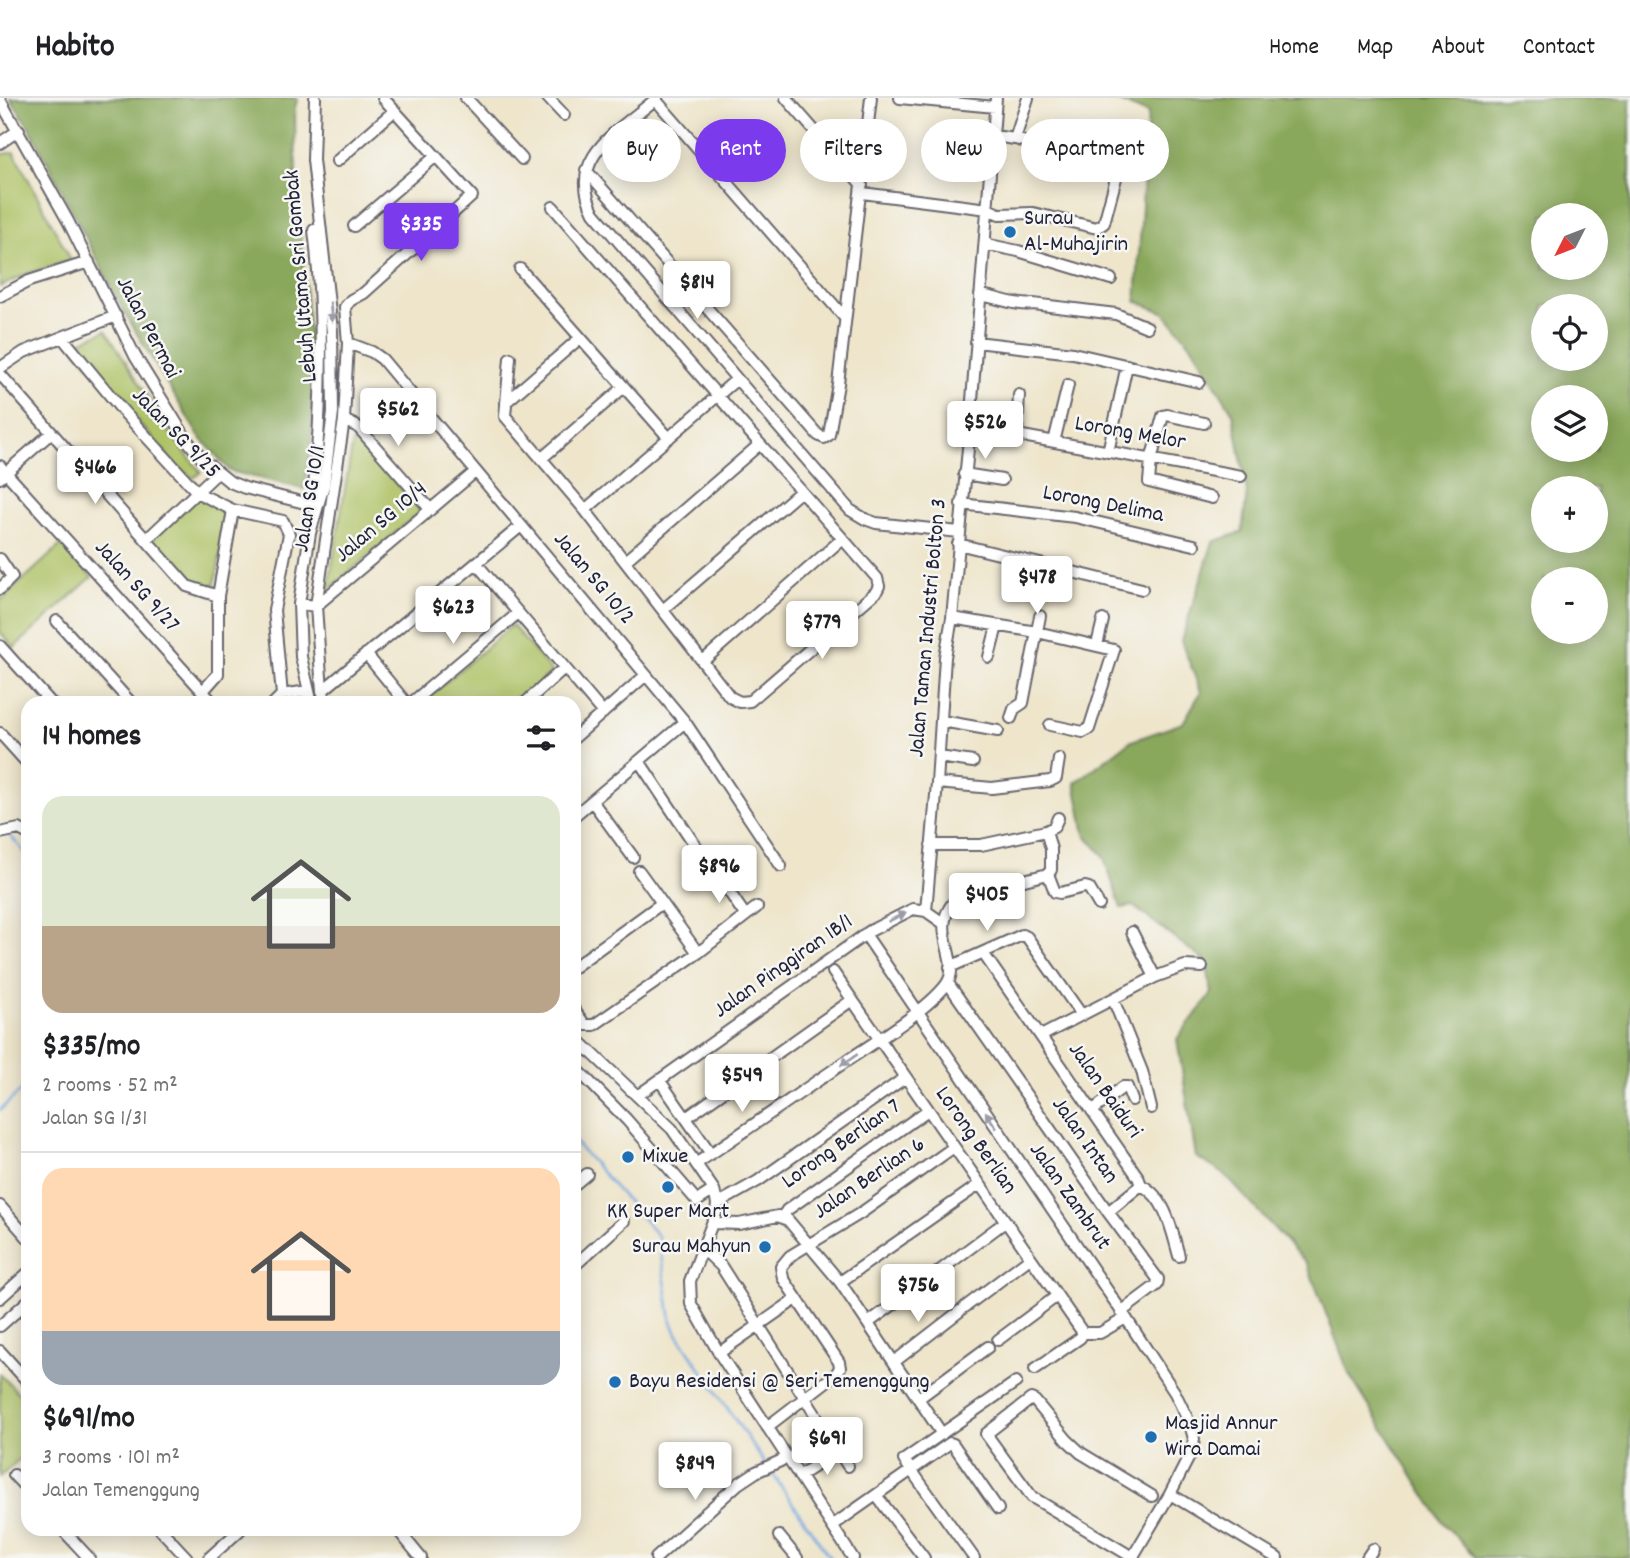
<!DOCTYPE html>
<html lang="en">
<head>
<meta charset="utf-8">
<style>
	body { margin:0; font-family:Dekko,sans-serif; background:#f6f6f6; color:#202124; height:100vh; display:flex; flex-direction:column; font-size:26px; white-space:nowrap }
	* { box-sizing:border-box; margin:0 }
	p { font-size:23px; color:#757577 }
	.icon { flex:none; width:38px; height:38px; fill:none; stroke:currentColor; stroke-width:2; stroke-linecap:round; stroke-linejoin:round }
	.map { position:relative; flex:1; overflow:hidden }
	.panel { position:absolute; left:21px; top:598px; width:560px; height:840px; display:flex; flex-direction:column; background:#fff; border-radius:21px; box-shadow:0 4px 18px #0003 }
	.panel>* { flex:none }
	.top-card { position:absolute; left:602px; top:21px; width:665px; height:63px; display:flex; gap:14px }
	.needle { width:46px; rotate:228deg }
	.fabs { position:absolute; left:1531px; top:105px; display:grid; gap:14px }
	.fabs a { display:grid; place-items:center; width:77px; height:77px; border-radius:50%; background:#fff; box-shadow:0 4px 18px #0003; font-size:35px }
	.price { position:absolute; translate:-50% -60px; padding:0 16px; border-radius:7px; background:#fff; color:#222; font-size:23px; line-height:46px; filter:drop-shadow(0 2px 4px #0008) }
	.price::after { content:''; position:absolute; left:50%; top:42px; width:21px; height:16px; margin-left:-10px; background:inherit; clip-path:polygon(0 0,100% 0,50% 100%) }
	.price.active { background:#7c3aed; color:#fff }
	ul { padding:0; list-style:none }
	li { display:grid; align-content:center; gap:14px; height:371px; padding:0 21px }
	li+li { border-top:2px solid #e0e0e0 }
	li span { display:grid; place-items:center; height:217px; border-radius:21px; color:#555 }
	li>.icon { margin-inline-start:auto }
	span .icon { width:126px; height:126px; fill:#fffc; stroke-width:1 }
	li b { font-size:30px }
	h2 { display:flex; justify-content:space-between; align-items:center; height:84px; padding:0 21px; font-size:30px }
	.pill { padding:0 24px; border-radius:32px; background:#fff; box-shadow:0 4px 18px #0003; font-size:24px; line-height:63px }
	.pill.active { background:#7c3aed; color:#fff }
	header { display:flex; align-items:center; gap:42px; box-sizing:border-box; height:98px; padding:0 35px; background:#fff; border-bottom:2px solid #e0e0e0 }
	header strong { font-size:33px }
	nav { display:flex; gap:38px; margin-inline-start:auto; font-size:24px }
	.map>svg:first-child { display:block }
</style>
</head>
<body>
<header>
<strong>Habito</strong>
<nav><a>Home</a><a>Map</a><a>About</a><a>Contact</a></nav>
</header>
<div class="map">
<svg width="1630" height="1460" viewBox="0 0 1630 1460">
	<rect width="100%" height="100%" fill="#f6f6f2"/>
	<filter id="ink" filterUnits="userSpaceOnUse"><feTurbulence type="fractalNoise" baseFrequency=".0143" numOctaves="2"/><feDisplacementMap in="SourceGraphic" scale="14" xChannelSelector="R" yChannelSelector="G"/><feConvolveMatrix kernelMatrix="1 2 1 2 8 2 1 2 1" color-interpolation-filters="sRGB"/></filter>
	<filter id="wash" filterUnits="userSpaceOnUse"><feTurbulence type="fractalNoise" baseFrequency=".00686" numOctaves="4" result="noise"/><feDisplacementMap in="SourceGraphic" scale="28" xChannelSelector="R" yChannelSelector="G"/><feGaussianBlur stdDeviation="1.57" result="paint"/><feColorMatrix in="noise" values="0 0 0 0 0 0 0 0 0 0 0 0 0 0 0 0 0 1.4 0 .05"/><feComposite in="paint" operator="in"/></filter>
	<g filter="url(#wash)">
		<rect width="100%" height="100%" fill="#eee5cb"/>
		<!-- green -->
		<path fill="#aec266" stroke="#687250" stroke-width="2" d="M14,54L71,162L28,175L0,189V57Z
			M106,232L175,342L201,374L194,380L178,370L72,247Z
			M354,337L421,413L328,492Z
			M199,398L228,413L215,486C189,496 167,460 152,442Z
			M62,446L92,479L14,550L0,534V503Z
			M512,527L552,574L515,605L421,606Z
			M0,1276L28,1305V1353L0,1379Z"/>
		<!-- forest -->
		<path fill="#8aa85b" stroke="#56654b" stroke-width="2" fill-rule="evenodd" d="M10,0H298L295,9L296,80L314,291L311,351L304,391L230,373L198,337L124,214L31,32Z
			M1115,0H1630V1460H1476L1443,1425L1350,1278L1307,1166L1224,1076L1196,1059L1177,941L1212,895L1206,864L1133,808L1121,810L1103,757L1085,736L1075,685L1129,644L1183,625L1201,594L1181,543L1213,444L1242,434L1247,394L1233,315L1192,248L1165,215L1136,203L1148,15L1115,2ZM1544,117H1596V170H1544ZM1544,208H1596V261H1544ZM1544,299H1596V352H1544ZM1544,390H1596V443H1544ZM1544,481H1596V534H1544Z"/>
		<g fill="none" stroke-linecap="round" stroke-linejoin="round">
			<!-- stream -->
			<path stroke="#76a9e2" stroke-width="2.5" d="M9,736L28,758
				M0,1012L28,986
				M574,1043L658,1138L671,1222L677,1236L766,1367
				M770,1372L830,1460"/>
		</g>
	</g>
	<g filter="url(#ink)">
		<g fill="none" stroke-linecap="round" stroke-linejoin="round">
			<!-- minor casing -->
			<g stroke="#69666d" stroke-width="14">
				<path id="minor" d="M466,0L522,61
					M548,0L564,17
					M657,0C619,33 565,59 594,115L850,412L865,421L876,425L959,434
					M786,0L862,87
					M900,0L995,9
					M655,1L845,220
					M0,2L68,123L135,258L187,342L203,362L230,384L245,390L317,408
					M1015,41L1028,0
					M0,45L19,32
					M337,63L394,13
					M586,72L818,337L824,340L829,337L838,286L871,0
					M862,95L988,111L999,116L1033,115L1097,130L1104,125L1119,69L1015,41L993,38
					M354,128L436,58
					M985,146L1018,153L1111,181
					M520,171L669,340
					M980,197C996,199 1019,209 1033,206L1116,216L1147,229
					M0,198L29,183L89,164
					M62,239L122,312L198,395L233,412L283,423L289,436L274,512L282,597
					M976,244L1073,255L1199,284
					M348,245L372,254L382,261L646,577L685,624L781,768
					M510,260L505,318L585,412L730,599L740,604L750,603L876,494L879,488L877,480L553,109
					M0,270L24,254L116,218
					M0,276L187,488L218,498
					M506,304L580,240
					M344,322L358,329L430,411
					M1204,325L1167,317L1163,318L1151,362L1149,384L1212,400
					M1017,337L1019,297
					M969,340L1017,337L1241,378
					M1054,344L1068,287
					M1108,354L1127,267
					M541,361L624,289
					M0,368L214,606
					M964,376L1002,382
					M0,380L51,335
					M961,406L1075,419L1194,447
					M312,409C322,317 325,224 314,132
					M585,412L737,281
					M146,442L217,375
					M958,446L1142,491
					M0,461L12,479L0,491
					M625,463L760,346
					M476,465L603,615
					M299,506L316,508L475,374
					M664,511L801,393
					M952,520L1037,534L1114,552L1089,631L1083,634L1050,627
					M57,523L132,606
					M1097,547L1103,522
					M0,548L52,606
					M366,556L407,606
					M989,559L997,528
					M703,563L842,441
					M203,593L218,576V498L233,412
					M322,593L521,428
					M273,606L282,597L308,593
					M312,606L301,559L299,506L310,435L324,387L333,314L332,233L313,62L315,0
					M328,606L322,593L316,508L344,322L348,245L345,209L351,202L364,195L472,98L383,0
					M410,606L517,516
					M524,606L564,570
					M1011,620L1014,611L1023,605L1040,518
					M942,623L998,633
					M0,635L28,666
					M574,640L646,577
					M939,659L973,664
					M639,663L707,765
					M937,685L992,690L1050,683L1056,680L1059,661
					M592,703L633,759
					M574,718L685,624
					M0,735L19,731L28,736
					M931,747H981L1046,733L1054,729L1058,720
					M639,773L698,855
					M1048,776L1055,794L1060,795L1085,789L1089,790L1099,807
					M719,779L745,817
					M926,813L937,685L945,559L952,520L969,340L996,0
					M865,836L1126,1220L1175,1295L1190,1326L1194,1341L1192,1353L1170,1396L1132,1460
					M983,855L1138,1079L1141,1087C1166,1099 1172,1133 1179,1158
					M574,869L662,805
					M950,869L1022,837L1027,839L1081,916
					M833,874L1083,1235
					M1155,879L1185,868L1202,869
					M948,885L1108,1114L1158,1181L1157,1187L1121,1214
					M1113,901L1142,973L1151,1010
					M574,912L585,927H594L698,855L757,809
					M574,938L672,1031L714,1092L717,1106L716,1115L690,1183L691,1206L719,1255L853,1460
					M1041,938L1155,879L1132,834
					M574,968L627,1022L697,1103L714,1092
					M660,983L711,1056
					M637,998L870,833L913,811L926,813L943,825
					M1092,1013L1123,989H1127L1132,1002
					M686,1020L852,902
					M697,1065C748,1031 798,996 848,962C875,944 927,912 946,887C965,862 923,829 960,798L1048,776L1051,772V751L1046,733
					M574,1087L587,1076
					M717,1106L758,1083L906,979
					M0,1108L28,1140
					M1108,1114L1141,1087
					M783,1118L787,1112L928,1012
					M714,1125L739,1126L778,1118L788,1122L840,1184L942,1336
					M907,1137L980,1086
					M702,1150L721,1168L848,1368
					M574,1168L624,1123
					M938,1174L1005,1124
					M840,1184L903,1140
					M0,1200L28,1175
					M965,1209L1030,1160
					M868,1225L928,1181
					M0,1228L28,1203
					M1083,1235H1100L1126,1220
					M998,1242L1057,1198
					M0,1253L28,1284
					M719,1255L796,1201
					M894,1264L960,1213
					M1035,1271L1080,1240L1083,1235
					M919,1300L988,1249
					M767,1329L836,1276L840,1270L839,1264L783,1180L781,1169L790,1158L861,1115L954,1049
					M14,1377L28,1392
					M799,1378L838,1353
					M1170,1396L1277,1460
					M876,1397L924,1460
					M832,1428L950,1345L953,1346L998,1411
					M63,1432L89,1460
					M161,1432L187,1460
					M398,1432L421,1460
					M779,1438L797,1460
					M209,1460L240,1432
					M656,1460L738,1386L756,1374L787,1360
					M974,1460L904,1362L1016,1284
					M1134,1460L1032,1399L986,1336L1031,1301L1035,1303L1067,1342L1081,1355L1152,1398
					M1367,1460L1373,1451"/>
			</g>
			<!-- minor -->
			<use href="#minor" stroke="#fff" stroke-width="10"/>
		</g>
		<!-- one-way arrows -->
		<defs><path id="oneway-solid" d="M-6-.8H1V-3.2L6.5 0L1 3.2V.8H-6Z" transform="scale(1.75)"/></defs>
		<g fill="#9c9ca7">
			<use href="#oneway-solid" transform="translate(331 214) rotate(85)"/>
			<use href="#oneway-solid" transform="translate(897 819) rotate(-27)"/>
			<use href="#oneway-solid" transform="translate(849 962) rotate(146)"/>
			<use href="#oneway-solid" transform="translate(991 1022) rotate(-123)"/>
		</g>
	</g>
	<!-- markers -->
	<g fill="#1f6fb2" stroke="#f6f6f2" stroke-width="2.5">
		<circle cx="1010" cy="134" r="7"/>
		<circle cx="628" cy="1059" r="7"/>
		<circle cx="668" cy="1089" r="7"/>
		<circle cx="765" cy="1149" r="7"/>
		<circle cx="615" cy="1284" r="7"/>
		<circle cx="1151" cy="1339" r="7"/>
	</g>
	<g text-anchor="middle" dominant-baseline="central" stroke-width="5" stroke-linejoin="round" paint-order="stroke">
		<!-- poi labels -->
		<g font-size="23" fill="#22223b" stroke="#f6f6f2" text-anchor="start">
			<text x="1024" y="121">Surau<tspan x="1024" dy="26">Al-Muhajirin</tspan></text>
			<text x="642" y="1059">Mixue</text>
			<text x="668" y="1114" text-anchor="middle">KK Super Mart</text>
			<text x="751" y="1149" text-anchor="end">Surau Mahyun</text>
			<text x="629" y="1284">Bayu Residensi @ Seri Temenggung</text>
			<text x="1165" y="1326">Masjid Annur<tspan x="1165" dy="26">Wira Damai</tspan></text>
		</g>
		<!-- street labels -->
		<g font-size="23" fill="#22223b" stroke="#f6f6f2">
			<text transform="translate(302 178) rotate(-95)">Lebuh Utama Sri Gombak</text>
			<text transform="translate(147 230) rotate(62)">Jalan Permai</text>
			<text transform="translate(175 336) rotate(46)">Jalan SG 9/25</text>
			<text transform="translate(1130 336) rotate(10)">Lorong Melor</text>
			<text transform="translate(311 401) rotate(-81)">Jalan SG 10/1</text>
			<text transform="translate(1103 407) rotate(11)">Lorong Delima</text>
			<text transform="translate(382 425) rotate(-40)">Jalan SG 10/4</text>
			<text transform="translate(593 481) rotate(50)">Jalan SG 10/2</text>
			<text transform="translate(136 489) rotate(48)">Jalan SG 9/27</text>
			<text transform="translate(929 530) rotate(-85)">Jalan Taman Industri Bolton 3</text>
			<text transform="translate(784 869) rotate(-35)">Jalan Pinggiran 1B/1</text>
			<text transform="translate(1104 993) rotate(55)">Jalan Baiduri</text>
			<text transform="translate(975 1043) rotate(55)">Lorong Berlian</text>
			<text transform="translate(1084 1043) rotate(55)">Jalan Intan</text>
			<text transform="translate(842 1047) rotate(-35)">Lorong Berlian 7</text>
			<text transform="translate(870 1081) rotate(-34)">Jalan Berlian 6</text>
			<text transform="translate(1069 1099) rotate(55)">Jalan Zambrut</text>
		</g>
	</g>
</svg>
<div class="fabs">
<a><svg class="needle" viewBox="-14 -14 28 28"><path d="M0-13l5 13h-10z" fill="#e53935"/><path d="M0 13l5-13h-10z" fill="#757577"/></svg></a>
<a><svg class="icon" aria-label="locate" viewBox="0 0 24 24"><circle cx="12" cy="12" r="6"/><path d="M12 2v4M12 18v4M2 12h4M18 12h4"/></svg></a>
<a><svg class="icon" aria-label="layers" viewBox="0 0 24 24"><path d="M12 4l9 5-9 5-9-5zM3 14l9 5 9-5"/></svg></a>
<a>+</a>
<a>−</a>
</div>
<b class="price active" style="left:421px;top:165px">$335</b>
<b class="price" style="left:697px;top:223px">$814</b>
<b class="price" style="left:398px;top:350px">$562</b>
<b class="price" style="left:985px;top:363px">$526</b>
<b class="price" style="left:95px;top:408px">$466</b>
<b class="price" style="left:1037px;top:518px">$478</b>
<b class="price" style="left:453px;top:548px">$623</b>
<b class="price" style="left:822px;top:563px">$779</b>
<b class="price" style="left:719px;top:807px">$896</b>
<b class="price" style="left:987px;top:835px">$405</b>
<b class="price" style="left:742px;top:1016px">$549</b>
<b class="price" style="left:918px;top:1226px">$756</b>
<b class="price" style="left:827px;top:1379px">$691</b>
<b class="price" style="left:695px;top:1404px">$849</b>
<div class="top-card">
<a class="pill">Buy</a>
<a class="pill active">Rent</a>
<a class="pill">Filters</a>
<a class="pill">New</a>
<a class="pill">Apartment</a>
</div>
<section class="panel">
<h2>14 homes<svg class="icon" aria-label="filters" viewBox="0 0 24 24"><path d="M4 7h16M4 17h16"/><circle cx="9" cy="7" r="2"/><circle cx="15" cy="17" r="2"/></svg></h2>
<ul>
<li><span style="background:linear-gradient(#dfe7d0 60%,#b9a48a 0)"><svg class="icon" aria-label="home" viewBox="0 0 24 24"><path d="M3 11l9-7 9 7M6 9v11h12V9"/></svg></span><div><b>$335/mo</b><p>2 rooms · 52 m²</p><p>Jalan SG 1/31</p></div></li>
<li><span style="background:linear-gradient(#ffd9b3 75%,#9aa5b1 0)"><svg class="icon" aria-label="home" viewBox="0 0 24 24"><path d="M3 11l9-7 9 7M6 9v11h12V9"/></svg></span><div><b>$691/mo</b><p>3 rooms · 101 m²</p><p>Jalan Temenggung</p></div></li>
</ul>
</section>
</div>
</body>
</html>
